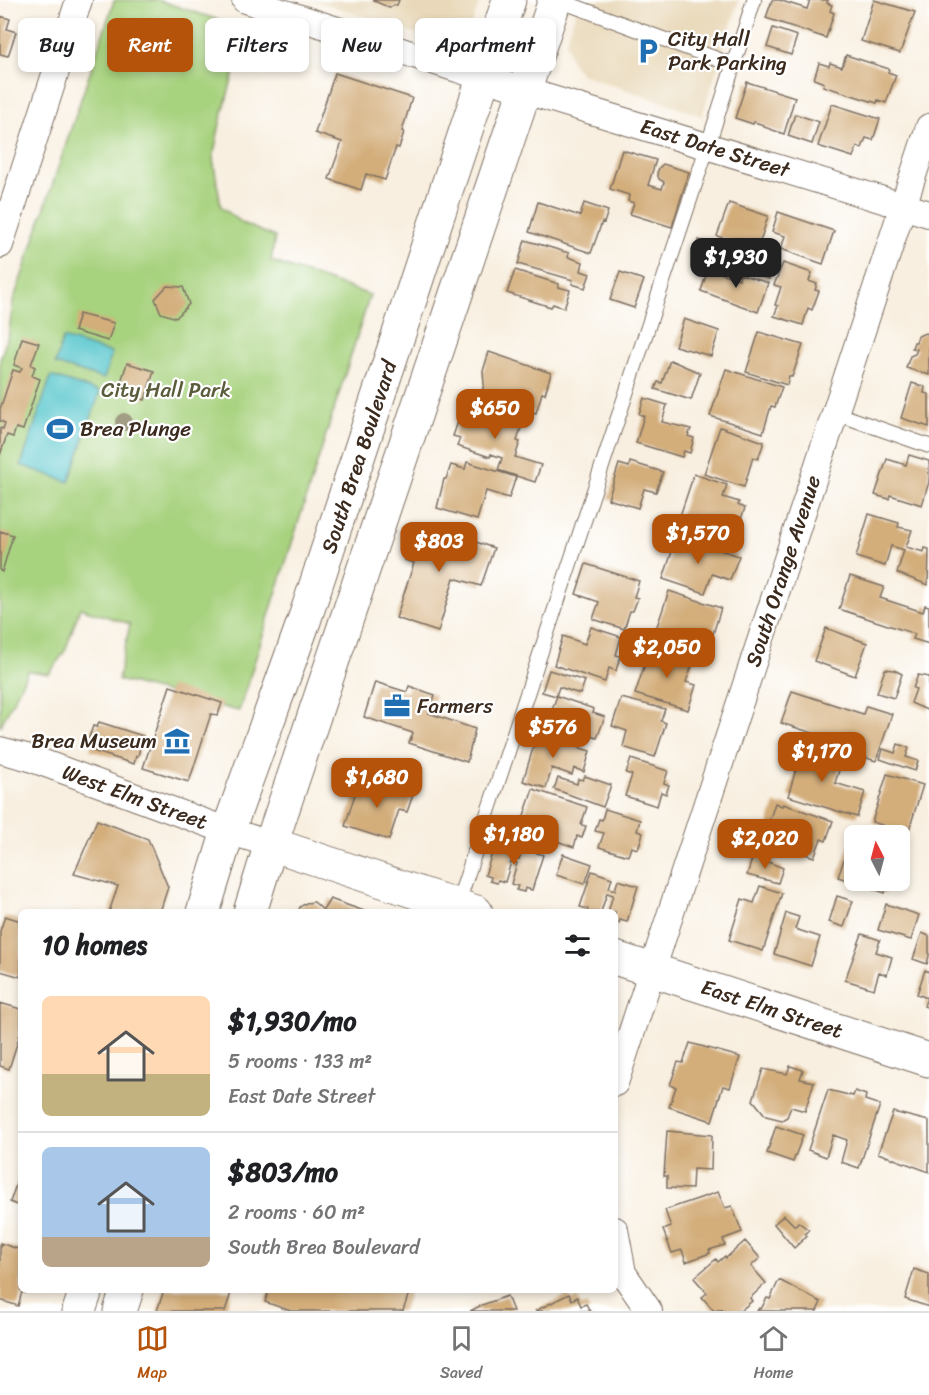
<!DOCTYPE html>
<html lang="en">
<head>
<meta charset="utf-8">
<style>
	body { margin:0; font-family:Sriracha,sans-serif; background:#f6f6f6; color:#202124; height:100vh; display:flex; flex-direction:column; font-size:22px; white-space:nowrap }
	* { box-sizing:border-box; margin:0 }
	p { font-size:20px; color:#757577 }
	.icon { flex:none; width:33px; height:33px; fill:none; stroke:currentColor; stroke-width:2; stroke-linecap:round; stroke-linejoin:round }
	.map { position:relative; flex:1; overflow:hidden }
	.details { position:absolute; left:18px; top:909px; width:600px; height:384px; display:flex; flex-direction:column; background:#fff; border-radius:9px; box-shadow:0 3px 9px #0003 }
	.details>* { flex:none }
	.banner { position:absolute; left:18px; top:18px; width:600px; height:54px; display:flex; gap:12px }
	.needle { width:39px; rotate:354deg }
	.tools { position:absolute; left:844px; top:825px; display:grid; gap:12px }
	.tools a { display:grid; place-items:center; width:66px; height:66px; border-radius:9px; background:#fff; box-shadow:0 3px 9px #0003; font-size:30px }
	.price { position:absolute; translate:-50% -51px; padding:0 14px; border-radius:12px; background:#b45309; color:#fff; font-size:20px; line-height:39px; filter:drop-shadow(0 2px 3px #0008) }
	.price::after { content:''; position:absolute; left:50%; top:36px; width:18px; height:14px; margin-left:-9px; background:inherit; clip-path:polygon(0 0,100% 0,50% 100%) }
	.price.current { background:#222; color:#fff }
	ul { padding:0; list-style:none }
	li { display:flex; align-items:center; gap:18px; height:150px; padding:0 24px }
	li+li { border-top:2px solid #e0e0e0 }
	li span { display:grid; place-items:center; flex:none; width:168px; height:120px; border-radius:9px; color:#555 }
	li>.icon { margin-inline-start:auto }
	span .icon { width:72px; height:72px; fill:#fffc; stroke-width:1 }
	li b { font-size:26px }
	h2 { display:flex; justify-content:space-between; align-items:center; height:72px; padding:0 24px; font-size:26px }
	.pill { padding:0 21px; border-radius:9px; background:#fff; box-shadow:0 3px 9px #0003; font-size:21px; line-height:54px }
	.pill.current { background:#b45309; color:#fff }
	.tabs { display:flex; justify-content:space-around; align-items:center; height:84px; border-top:2px solid #e0e0e0; background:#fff; font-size:16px; color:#757577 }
	.tabs a { display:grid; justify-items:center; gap:3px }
	.tabs .current { color:#b45309 }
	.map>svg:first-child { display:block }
</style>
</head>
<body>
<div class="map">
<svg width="929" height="1311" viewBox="0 0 929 1311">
	<rect width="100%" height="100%" fill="#fff"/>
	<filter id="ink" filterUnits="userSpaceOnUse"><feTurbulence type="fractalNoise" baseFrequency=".0167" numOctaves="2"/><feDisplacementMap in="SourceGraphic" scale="12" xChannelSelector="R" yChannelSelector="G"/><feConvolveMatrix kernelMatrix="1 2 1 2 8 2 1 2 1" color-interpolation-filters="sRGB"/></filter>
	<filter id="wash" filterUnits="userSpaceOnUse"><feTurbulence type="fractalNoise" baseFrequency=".008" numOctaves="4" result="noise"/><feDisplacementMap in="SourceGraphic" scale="24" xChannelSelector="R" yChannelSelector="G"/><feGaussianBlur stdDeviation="1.35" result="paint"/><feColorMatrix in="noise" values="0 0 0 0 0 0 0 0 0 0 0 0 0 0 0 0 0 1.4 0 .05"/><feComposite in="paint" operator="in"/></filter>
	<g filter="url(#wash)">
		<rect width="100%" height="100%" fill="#f8efe0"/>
		<!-- built -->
		<path fill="#e9d9ba" d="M313,0H480L471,27L453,42L436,40Z
			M580,0H739L702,116L581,74L571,61L566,41Z"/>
		<!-- green -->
		<path fill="#a7d27e" stroke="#717e4e" stroke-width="1.5" d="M118,0H158L246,29L220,123L213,158L221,207L244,224L275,237L271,261L370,295L239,711L118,680L130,624L80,608L65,651L49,674L28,671L0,727V360L9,332L13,302L114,1Z"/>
		<!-- water -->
		<path fill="#5ac8ce" stroke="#4a7976" stroke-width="1.5" d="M63,338L112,353L104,379L55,364Z
			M51,376L100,392L69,482L21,465Z"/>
		<g id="blocks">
			<!-- building -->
			<path fill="#d3ad7a" d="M372,0H399L397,5H394L390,8Z
				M772,0H779L807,9L810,0H828L827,3L832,5L830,11L834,13L826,38L766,18Z
				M874,0L915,12L900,53L861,41Z
				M0,16L10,19L7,29L16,32L8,56L0,54Z
				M773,28L797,36L791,55L767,47Z
				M846,55L889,69L888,72L896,75L886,103L878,100L877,103L823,86L824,83L814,79L819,63L829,66L830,63L842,67Z
				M335,73L412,98L402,131L404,132L399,148L396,147L385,180L366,174L361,190L329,179L342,142L315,133Z
				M747,82L795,97L784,134L764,127V125L754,122L753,124L735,118Z
				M832,104L880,119L873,140L866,138L862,148L857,147L853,157L818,146Z
				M795,114L819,122L812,144L788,136Z
				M622,150L656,160L648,185L662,189L664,182L659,179L657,173L659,168L663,164L689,172L672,227L630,214L634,203L628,201L629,195L610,189Z
				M538,202L580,216L584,203L608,211L604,223L602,222L591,253L529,232Z
				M729,203L768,216L760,242L780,248L775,261L744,251L746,246L717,236Z
				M778,212L834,231L823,264L781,249L785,236L772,232Z
				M525,240L569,253L568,257L583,262L581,271L590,274L585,288L572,284L573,280L518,264Z
				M699,240L774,262L769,279L733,268L732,270L714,265L715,262L708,260L709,258L695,253Z
				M783,263L812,273L809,281L817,284L815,290L819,291L812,310L808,308L803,325L774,316L778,306L775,305L781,287L774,285Z
				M708,269L739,279L740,274L768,283L758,312L701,291Z
				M515,270L559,284L558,287L570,290L564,308L553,304L551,307L507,293Z
				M620,272L644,280L634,308L610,300Z
				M167,286L183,287L189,304L176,318L161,313L155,299Z
				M79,314L114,323L108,341L74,331Z
				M684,319L719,331L711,356L675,346Z
				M759,332L803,345L792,377L789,376L787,385L746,372Z
				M925,333L929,334V375L906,368L910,356L915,354L917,349L912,348L914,342H916L918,336Z
				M22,338L39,343L31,365L35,367L32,376L40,379L23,430L16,428L13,437L7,435L0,455V428L3,429L5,423L0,421V409L13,370L20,372L22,368L14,365Z
				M489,352L551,373L545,394L542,393L536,413L481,396L484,384L483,371Z
				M670,360L700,373L691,400L655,389L658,382L662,383Z
				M127,363L154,371L145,400L118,391Z
				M726,369L782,387L775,407L771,406L763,433L710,416Z
				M912,383L925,387L924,393L929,394V427L901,418Z
				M644,398L667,405L662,422L691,429L688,436L694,438L690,453L684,451L682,457L636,443L644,416L639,414Z
				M471,404L523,421L517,441L520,442L515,457L541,465L535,482L498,470L502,458L491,454L490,457L457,446L460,438L453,436L462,410L469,412Z
				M720,427L764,442L758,459L753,457L744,487L704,474Z
				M909,455L929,461V482L922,505L890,495L889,499L875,495L887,459L906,465Z
				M467,462L516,477L509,498L486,491L477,520L437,508L444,479H446L451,465L465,469Z
				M630,462L663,472L656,492L644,489L638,508L608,499L619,464L629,467Z
				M694,474L727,485L723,497L739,502L738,505L745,508L736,533L728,530L725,542L677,525Z
				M869,514L899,523L898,527L912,530L906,547L924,552L925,548L929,549L928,585L897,573L904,550L891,546L885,566L856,557Z
				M418,523L494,548L481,586L454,578L438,632L396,618L414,563L405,560Z
				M0,531L13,535L2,572L0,571Z
				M677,536L739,556L730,580L712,574L705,593L663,579Z
				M586,564L639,581L634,597L638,598L633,611H630L624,629L593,619L599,602L576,594Z
				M850,576L884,587L880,598L923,612L925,605L929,606V644L913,639L915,634L839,609Z
				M669,591L721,608L713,634L702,631L695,652L653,638Z
				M591,627L621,637L616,655L620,656L616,671L609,668L605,682L554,665L563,636L585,644Z
				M826,628L867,643L855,676L814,661Z
				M651,646L694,660L686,682L696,685L688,710L635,694Z
				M885,669L894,670L902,674L894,698L877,693Z
				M549,670L585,681L580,694L559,687L556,696L542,692Z
				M918,675L929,677V711L911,703L916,689L913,688Z
				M375,682L407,692L409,686L435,695L429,713L475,729L467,762L409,743L413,733L364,717Z
				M170,686L222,703L218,715L211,714L189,782L143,768Z
				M792,691L863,714L866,706L892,714L876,761L833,747L835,740L781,723Z
				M557,696L594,709L593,713L605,717L597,738L588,735L587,741L546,726Z
				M621,698L665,709L661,721L666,723L655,757L623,747L627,731L612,726Z
				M99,722L143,736L138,756H136L134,764L90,750L93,742L88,741L93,726L97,727Z
				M538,732L572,743L571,745L590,751L584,772L574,768L572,775L552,768L546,788L523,781Z
				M898,744L909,748L906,757L918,761L915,771L880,759L883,749L895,753Z
				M793,746L842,761L835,783L865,792L857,817L788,796L797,766L788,763Z
				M631,759L668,771L664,783L669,785L666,794L661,792L657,806L625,796L632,775L626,773Z
				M887,774L923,785L908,833L872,822Z
				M585,776L611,785L603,807L554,789L558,778L577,784L578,779L583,780Z
				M360,778L413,795L407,812L399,810L389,840L345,826Z
				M533,789L587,807L581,825L586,826L582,838L577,836L574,847L545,837L544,841L518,833Z
				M775,803L782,806L783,804L833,821L826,841L821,839L814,857L790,849L793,839L767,828Z
				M605,809L640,820L637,831L643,833L638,849L631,847L628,856L599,847L604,833L595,831L599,819L602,820Z
				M97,820L148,839L168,887L160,912H109L118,886L74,874Z
				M851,839L855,840V880H889L885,893L838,877Z
				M496,840L517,846L513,857L519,859L523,848L543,855L532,890L525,888L524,892L516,890L518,886L511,884L517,863L511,862L505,882L498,880L497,883L490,881L491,877L485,875Z
				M563,854L592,864L585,884L556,875Z
				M753,856L783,868L778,883L747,875Z
				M592,871L612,878L609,888L615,890L618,880L638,886L627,922L620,920L619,923L615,922V912H608L613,895L607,893L601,912H587L588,909L580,907Z
				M760,886L782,893L763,951L729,940L742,899L754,903Z
				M837,896L853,901L844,927L829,922Z
				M330,899L367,912H298L300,907L306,903L314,902L323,910Z
				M886,904L919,915L911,940L878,930Z
				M786,913L799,917L795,929L820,937L811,966L774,954Z
				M5,916L21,921V977L0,971V931Z
				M922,933L929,936V956L927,964L913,959Z
				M862,934L880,940L876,952L892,957L887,975L879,972L874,989L845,980Z
				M925,970L929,972V1008L924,1006L927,998L917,994Z
				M0,1003L21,1009V1031L9,1069L0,1066Z
				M690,1043L740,1057L730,1088L723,1086L712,1121L669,1107L676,1087L670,1085L678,1062L683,1063Z
				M790,1066L803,1070L800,1079L814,1082L805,1111L791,1107L787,1117L782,1120L766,1116L753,1100L763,1069L787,1074Z
				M828,1090L853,1096L855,1091L866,1095L865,1100L880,1105L859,1168L841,1162L847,1140L833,1135L826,1157L808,1150Z
				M893,1112L929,1121V1172L878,1153Z
				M776,1126L803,1135L793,1162L767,1153Z
				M667,1131L712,1135L711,1170L693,1169L692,1189L667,1188V1176H664Z
				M21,1170V1207L10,1202Z
				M718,1192L725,1208L732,1206L742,1232L723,1239L725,1245L709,1250L710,1253L686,1262L682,1250L672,1253L663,1230L671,1227L665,1210Z
				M784,1215L795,1226L798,1222L809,1230L805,1234L807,1236L794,1248L774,1224Z
				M745,1241L760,1258L751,1266L766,1283L750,1298L752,1301L740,1311H723L721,1309L714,1311L702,1297L707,1293L694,1278L716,1259L718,1262L725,1256L726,1258Z
				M0,1243L21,1250V1290H27L26,1293L22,1292L18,1306L0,1300Z
				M914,1269L929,1274V1307L905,1299Z
				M779,1280L821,1302L817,1311H757L759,1308L761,1309L767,1298L770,1299Z
				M164,1290H232L225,1311H157Z
				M269,1290H410L403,1311H291L265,1302Z
				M569,1294L572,1300L577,1297L581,1306L586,1304L590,1311H535Z
				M507,1296L513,1311H470L482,1305Z"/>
		</g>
	</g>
	<g filter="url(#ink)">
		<use href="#blocks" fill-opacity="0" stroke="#7d6f62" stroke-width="1.5"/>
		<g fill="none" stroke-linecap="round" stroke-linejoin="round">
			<!-- lane casing -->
			<g stroke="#7d6f62" stroke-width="16">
				<path id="lane" d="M558,0L733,65
					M835,413L929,446
					M457,906L708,145L754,0"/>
			</g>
			<!-- street casing -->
			<g stroke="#7d6f62" stroke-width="28">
				<path id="street" d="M245,0L500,83L929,214
					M0,245L79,0
					M0,750L30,758L228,831L271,844
					M615,1083L929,127
					M615,1230L623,1273L649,1311"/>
			</g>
			<!-- secondary casing -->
			<g stroke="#7d6f62" stroke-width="35">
				<path id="secondary" d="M271,844L476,912
					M615,958L929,1060"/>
			</g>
			<!-- primary casing -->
			<g stroke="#7d6f62" stroke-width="35">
				<path id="primary" d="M203,912L228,831L304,621L509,0
					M250,912L271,844L555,0
					M79,1311L86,1290
					M120,1311L127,1290"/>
			</g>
			<!-- lane -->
			<use href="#lane" stroke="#fff" stroke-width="14"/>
			<!-- street -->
			<use href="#street" stroke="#fff" stroke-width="26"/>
			<!-- secondary -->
			<use href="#secondary" stroke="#fff" stroke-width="33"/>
			<!-- primary -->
			<use href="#primary" stroke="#fff" stroke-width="33"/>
		</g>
		<!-- trees -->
		<circle fill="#a29e85" cx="124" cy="422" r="9"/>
	</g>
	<!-- icons -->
	<defs>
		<g id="parking-bare" transform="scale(2.07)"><path d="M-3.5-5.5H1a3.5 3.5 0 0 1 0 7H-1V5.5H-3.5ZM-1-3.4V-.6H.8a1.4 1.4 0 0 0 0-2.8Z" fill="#1f6fb2" stroke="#fff" stroke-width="2.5" paint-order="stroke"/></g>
		<g id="stadium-bare" transform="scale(2.07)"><path d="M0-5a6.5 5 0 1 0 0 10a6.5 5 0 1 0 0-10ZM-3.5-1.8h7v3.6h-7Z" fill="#1f6fb2" stroke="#fff" stroke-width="2.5" paint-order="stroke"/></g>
		<g id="office-bare" transform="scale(2.07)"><path d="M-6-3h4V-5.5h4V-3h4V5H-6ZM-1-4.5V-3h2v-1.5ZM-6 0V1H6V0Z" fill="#1f6fb2" stroke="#fff" stroke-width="2.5" paint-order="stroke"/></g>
		<g id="museum-bare" transform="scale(2.07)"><path d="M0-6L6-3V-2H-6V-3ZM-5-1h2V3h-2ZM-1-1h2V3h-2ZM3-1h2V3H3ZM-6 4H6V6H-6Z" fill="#1f6fb2" stroke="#fff" stroke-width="2.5" paint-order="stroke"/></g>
	</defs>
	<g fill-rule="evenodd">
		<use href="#parking-bare" x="648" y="51"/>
		<use href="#stadium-bare" x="60" y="429"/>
		<use href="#office-bare" x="397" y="706"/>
		<use href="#museum-bare" x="177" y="741"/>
	</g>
	<g text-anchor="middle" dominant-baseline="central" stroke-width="4.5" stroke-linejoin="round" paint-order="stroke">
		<!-- poi labels -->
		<g font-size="21" fill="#3b2a1e" stroke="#fff" text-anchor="start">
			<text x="668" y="39">City Hall<tspan x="668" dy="24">Park Parking</tspan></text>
			<text x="80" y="429">Brea Plunge</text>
			<text x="417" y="706">Farmers</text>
			<text x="157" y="741" text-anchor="end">Brea Museum</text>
		</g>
		<!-- street labels -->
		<g font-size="21" fill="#3b2a1e" stroke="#fff">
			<text transform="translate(715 148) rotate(17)">East Date Street</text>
			<text transform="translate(359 457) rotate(-72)">South Brea Boulevard</text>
			<text transform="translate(783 571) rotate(-72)">South Orange Avenue</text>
			<text transform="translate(135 797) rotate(20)">West Elm Street</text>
			<text transform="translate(772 1009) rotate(18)">East Elm Street</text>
		</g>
		<!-- park labels -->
		<g font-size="21" fill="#5b5c3b" stroke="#fff">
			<text x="166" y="390">City Hall Park</text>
		</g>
	</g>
</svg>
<div class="tools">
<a><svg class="needle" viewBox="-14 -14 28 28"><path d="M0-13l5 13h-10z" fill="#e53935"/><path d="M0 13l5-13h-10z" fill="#757577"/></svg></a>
</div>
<b class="price current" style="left:736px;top:289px">$1,930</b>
<b class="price" style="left:495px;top:440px">$650</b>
<b class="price" style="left:698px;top:565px">$1,570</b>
<b class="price" style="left:439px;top:573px">$803</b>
<b class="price" style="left:667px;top:679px">$2,050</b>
<b class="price" style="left:553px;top:759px">$576</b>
<b class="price" style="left:822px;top:783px">$1,170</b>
<b class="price" style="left:377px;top:809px">$1,680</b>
<b class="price" style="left:514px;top:866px">$1,180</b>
<b class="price" style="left:765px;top:870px">$2,020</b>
<div class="banner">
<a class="pill">Buy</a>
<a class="pill current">Rent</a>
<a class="pill">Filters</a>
<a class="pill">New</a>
<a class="pill">Apartment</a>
</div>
<section class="details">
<h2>10 homes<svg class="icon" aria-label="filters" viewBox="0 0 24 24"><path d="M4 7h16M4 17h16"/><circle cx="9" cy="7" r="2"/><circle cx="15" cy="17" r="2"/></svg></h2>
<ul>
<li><span style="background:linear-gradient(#ffd9b3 65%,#c2b280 0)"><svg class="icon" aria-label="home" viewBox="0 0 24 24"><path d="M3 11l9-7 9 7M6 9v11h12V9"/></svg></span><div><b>$1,930/mo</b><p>5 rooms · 133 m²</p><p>East Date Street</p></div></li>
<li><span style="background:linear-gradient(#a9c7e8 75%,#b9a48a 0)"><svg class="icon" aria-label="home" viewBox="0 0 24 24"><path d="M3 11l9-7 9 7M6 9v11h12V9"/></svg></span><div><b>$803/mo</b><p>2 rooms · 60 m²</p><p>South Brea Boulevard</p></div></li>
</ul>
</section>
</div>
<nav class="tabs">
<a class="current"><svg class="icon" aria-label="map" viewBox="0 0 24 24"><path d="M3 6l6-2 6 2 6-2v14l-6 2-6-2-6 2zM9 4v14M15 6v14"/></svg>Map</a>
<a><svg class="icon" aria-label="saved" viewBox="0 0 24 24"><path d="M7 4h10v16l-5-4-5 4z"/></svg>Saved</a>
<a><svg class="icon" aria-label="home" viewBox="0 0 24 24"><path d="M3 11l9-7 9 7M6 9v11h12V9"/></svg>Home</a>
</nav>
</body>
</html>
